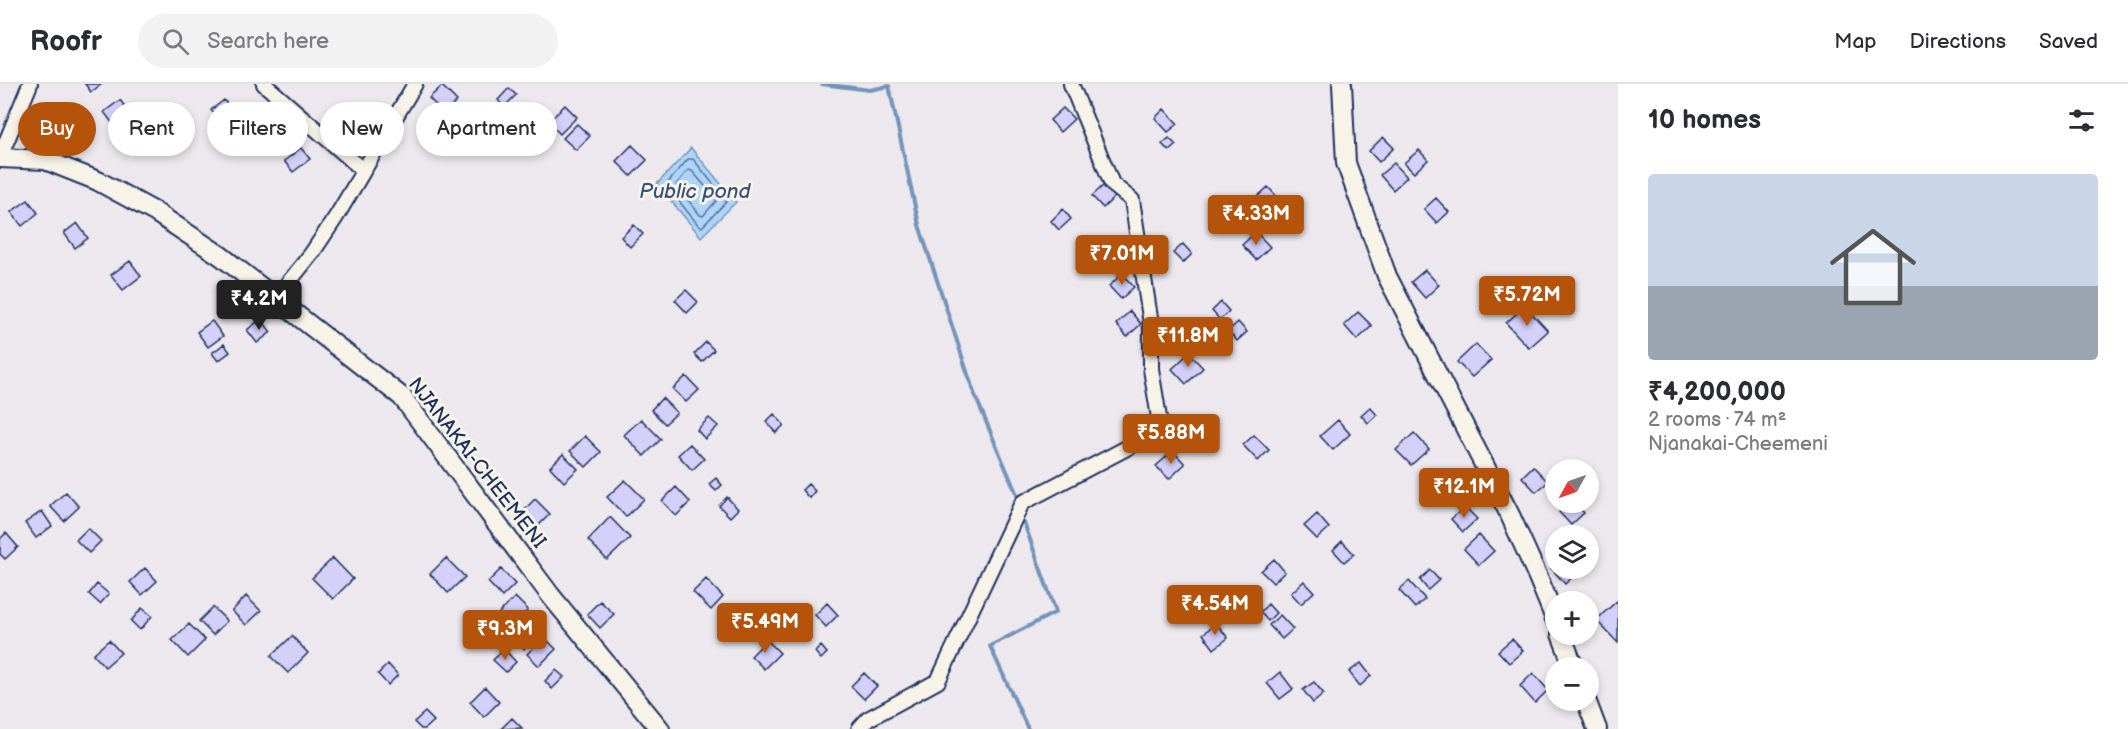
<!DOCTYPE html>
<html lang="en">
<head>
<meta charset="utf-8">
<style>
	body { margin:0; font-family:"Balsamiq Sans",sans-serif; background:#f2f2f3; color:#2b2b33; height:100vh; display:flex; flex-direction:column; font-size:22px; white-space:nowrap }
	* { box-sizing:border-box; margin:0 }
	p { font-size:20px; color:#7c7c81 }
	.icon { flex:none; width:33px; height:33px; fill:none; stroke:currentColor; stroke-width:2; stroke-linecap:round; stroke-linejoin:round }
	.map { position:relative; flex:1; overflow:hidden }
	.side { display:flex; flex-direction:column; background:#fff; width:510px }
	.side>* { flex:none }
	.hud { position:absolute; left:18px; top:18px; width:570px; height:54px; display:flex; gap:12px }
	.needle { width:39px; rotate:230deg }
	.controls { position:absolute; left:1545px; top:375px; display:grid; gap:12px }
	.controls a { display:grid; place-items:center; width:54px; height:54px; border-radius:50%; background:#fff; box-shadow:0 3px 9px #0003; font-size:30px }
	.price { position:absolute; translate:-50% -51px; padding:0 14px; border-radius:6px; background:#b45309; color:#fff; font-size:20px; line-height:39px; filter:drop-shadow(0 2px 3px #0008) }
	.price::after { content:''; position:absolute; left:50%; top:36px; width:18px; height:14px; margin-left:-9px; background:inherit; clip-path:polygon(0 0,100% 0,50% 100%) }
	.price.current { background:#222; color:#fff }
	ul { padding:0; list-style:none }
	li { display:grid; align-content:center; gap:12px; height:318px; padding:0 30px }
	li span { display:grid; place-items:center; height:186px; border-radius:6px; color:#555 }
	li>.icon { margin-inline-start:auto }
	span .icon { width:108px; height:108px; fill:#fffc; stroke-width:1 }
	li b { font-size:26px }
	h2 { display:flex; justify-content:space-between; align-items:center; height:72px; padding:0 30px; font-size:26px }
	.chip { padding:0 21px; border-radius:27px; background:#fff; box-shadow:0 3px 9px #0003; font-size:21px; line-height:54px }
	.chip.current { background:#b45309; color:#fff }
	header { display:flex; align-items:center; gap:36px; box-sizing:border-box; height:84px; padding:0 30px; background:#fff; border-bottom:2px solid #e1e1e2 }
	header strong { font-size:28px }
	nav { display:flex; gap:33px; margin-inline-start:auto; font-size:21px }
	.search { width:420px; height:54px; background:#f2f2f3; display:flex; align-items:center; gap:15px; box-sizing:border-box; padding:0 21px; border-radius:33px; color:#7c7c81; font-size:22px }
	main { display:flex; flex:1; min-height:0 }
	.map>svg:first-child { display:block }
</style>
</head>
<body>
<header>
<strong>Roofr</strong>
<div class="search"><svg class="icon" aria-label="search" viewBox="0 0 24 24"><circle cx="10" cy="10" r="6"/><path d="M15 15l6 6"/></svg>Search here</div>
<nav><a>Map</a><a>Directions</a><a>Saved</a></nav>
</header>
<main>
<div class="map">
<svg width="1618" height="645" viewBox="0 0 1618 645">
	<rect width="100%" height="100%" fill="#ece8ed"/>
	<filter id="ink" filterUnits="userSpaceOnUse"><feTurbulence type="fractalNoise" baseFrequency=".0167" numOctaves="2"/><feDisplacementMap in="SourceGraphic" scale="12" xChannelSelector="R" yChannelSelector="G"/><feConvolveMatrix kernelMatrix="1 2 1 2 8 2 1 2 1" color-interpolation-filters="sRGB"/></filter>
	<g filter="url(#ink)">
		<!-- water -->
		<path fill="#aed5f8" stroke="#7393ba" stroke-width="1.5" d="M691,64L736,118L701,153L657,100Z"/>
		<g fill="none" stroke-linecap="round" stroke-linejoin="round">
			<!-- shore -->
			<path stroke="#56719c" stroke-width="1.5" d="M688,75H693L727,117L702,143L699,142L666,101Z
				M688,86L692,87L717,116L703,132L700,131L676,101Z"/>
			<!-- stream -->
			<path stroke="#7393ba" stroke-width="4" d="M822,0L870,6L889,2L919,141L974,309L1017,411
				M1024,439L1056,528L990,562L1028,645"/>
		</g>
		<!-- building -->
		<path fill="#d4d0f9" stroke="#1b2f5e" stroke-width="1.5" d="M85,0H102L91,8Z
			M442,2L457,17L444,30L429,14Z
			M509,4L516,11L504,23L498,16Z
			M120,16L132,32L116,44L104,28Z
			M224,16L234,29L222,39L211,26Z
			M565,21L577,33L560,50L548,38Z
			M1063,24L1074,35L1060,48L1050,36Z
			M1164,25L1178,40L1168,48L1155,34Z
			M176,33L184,44L170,55L162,44Z
			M577,40L590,52L576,66L563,54Z
			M1383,53L1394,64L1379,78L1369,67Z
			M1169,54L1176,61L1169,67L1162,60Z
			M632,61L647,76L631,92L616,77Z
			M301,64L310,75L293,88L284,77Z
			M1419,66L1428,76L1414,89L1404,79Z
			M1394,79L1407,93L1393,106L1380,91Z
			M1107,98L1118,110L1103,124L1092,112Z
			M1268,103L1283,119L1263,137L1248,121Z
			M1436,114L1449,128L1437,139L1424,125Z
			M28,116L38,129L22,142L11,128Z
			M1063,125L1071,135L1059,146L1051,137Z
			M77,139L88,154L75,164L64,149Z
			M634,141L643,150L630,163L621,153Z
			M1256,148L1270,163L1256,176L1242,161Z
			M1183,160L1192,170L1183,179L1173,169Z
			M130,177L141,192L123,206L111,191Z
			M1425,186L1439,201L1425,214L1411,198Z
			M1122,190L1134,203L1121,215L1109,202Z
			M686,206L698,218L687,229L675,216Z
			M1221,218L1229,227L1220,236L1212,227Z
			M1525,222L1548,247L1529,264L1506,239Z
			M1130,227L1141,240L1127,253L1116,240Z
			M1358,228L1372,242L1357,256L1344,241Z
			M261,235L271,248L257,259L247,246Z
			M212,237L223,252L208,263L197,248Z
			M1238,238L1247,248L1237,257L1228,247Z
			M706,258L714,266L702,278L694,270Z
			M224,260L230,268L218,277L212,269Z
			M1476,260L1491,276L1472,293L1457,278Z
			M1189,269L1203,284L1186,300L1172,285Z
			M686,292L699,306L686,318L673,305Z
			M662,314L677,329L665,340L651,326Z
			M1370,323L1377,331L1368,339L1361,331Z
			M774,330L784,341L776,349L766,338Z
			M709,334L718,342L705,355L697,346Z
			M641,335L661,355L644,372L624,351Z
			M1338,336L1350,350L1333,366L1320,352Z
			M1414,349L1429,365L1411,381L1396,366Z
			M1254,351L1269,366L1258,377L1243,361Z
			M585,352L601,368L586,383L570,367Z
			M690,360L704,375L692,386L678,371Z
			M1173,367L1185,380L1169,395L1156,382Z
			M563,370L578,385L564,398L550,383Z
			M1533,382L1548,398L1536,408L1522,393Z
			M716,394L722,401L716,407L709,400Z
			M625,396L644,415L626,433L607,413Z
			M808,400L815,407L809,414L802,406Z
			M676,403L690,418L676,432L662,417Z
			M66,408L79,423L64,437L50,422Z
			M727,413L738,425L730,433L719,422Z
			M535,415L550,430L535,445L520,430Z
			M1569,418H1574L1584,429L1571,441L1559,428Z
			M1465,423L1477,435L1463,448L1451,435Z
			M42,427L52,442L36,454L25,439Z
			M1317,430L1329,444L1317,455L1304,442Z
			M610,433L630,454L607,476L588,456Z
			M88,444L101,457L89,469L76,456Z
			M6,449L18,463L5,475L0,470V455Z
			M1479,451L1494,467L1479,481L1464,465Z
			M1342,457L1354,470L1344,478L1333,466Z
			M333,474L353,495L333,515L312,494Z
			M446,474L465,493L448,509L430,490Z
			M1274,475L1285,488L1273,499L1261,487Z
			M1556,480V484H1582L1565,500L1551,484Z
			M145,484L157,497L142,511L130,498Z
			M501,485L515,500L502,513L488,498Z
			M1430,486L1439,496L1428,506L1420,496Z
			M706,495L723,513L711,526L693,508Z
			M1304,497L1314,508L1301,520L1291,509Z
			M1409,497L1425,515L1415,524L1399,506Z
			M97,500L109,510L100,520L89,510Z
			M246,512L261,527L246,541L232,527Z
			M515,513L528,526L512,542L499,529Z
			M600,517L614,530L600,544L587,530Z
			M1617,517L1618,519V559L1596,536Z
			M827,519L838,531L826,543L815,531Z
			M1268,520L1276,529L1268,537L1260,528Z
			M213,523L227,537L213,551L199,537Z
			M142,524L152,532L140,546L131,537Z
			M1280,531L1293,545L1282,555L1269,541Z
			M529,539L539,549L524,565L514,554Z
			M1216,539L1228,554L1214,565L1203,550Z
			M189,540L205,556L188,573L172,556Z
			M292,552L308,569L288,589L271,572Z
			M544,553L556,565L539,582L527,570Z
			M1512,555L1523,567L1509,579L1498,567Z
			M109,556L121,569L105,583L93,570Z
			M767,556L780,569L764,585L751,572Z
			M821,562L827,569L821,575L815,568Z
			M504,565L516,578L506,588L493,576Z
			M1361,579L1371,592L1360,602L1349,588Z
			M388,580L398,591L388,601L378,590Z
			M556,586L564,593L552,605L545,597Z
			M1280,588L1293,605L1280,615L1267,599Z
			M864,589L877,602L864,615L851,602Z
			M1533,589L1548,606L1535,619L1520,602Z
			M1314,598L1324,610L1313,619L1303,606Z
			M485,603L499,618L484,633L470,618Z
			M425,628L434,637L425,645H421L414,638Z
			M512,634L522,644L501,645Z"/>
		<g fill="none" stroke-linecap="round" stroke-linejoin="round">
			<!-- street casing -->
			<g stroke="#1b2f5e" stroke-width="18">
				<path id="street" d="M264,0L363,86
					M0,73L30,0
					M276,214L312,169L336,133L415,0
					M859,645L868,635L938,597L1022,419L1161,346L1151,285V240L1132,116L1112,100L1071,0"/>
			</g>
			<!-- secondary casing -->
			<g stroke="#1b2f5e" stroke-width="22">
				<path id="secondary" d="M1342,0L1346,79L1387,192L1510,431L1538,493L1556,537
					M0,74L45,76L98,97L155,128L221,172L402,313L551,512L660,645
					M1561,550L1574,584
					M1586,616L1597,645"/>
			</g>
			<!-- street -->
			<use href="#street" stroke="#f7f3e8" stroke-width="14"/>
			<!-- secondary -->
			<use href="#secondary" stroke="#f7f3e8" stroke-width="18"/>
		</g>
	</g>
	<g text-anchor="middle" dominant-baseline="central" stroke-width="6" stroke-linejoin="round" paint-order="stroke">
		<!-- street labels -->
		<g font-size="20" fill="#1b2f5e" stroke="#f7f3e8">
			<text transform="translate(477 379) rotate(52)">NJANAKAI-CHEEMENI</text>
		</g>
		<!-- water labels -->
		<g font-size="21" font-style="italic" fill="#38507d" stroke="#f7f3e8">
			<text x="695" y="107">Public pond</text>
		</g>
	</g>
</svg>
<div class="controls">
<a><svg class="needle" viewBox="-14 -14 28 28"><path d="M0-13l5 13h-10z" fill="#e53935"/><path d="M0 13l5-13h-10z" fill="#7c7c81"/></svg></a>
<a><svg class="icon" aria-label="layers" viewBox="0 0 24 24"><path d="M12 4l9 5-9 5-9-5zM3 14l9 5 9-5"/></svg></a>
<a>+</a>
<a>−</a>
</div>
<b class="price" style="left:1256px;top:162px">₹4.33M</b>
<b class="price" style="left:1122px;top:202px">₹7.01M</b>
<b class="price" style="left:1527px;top:243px">₹5.72M</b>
<b class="price current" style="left:259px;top:247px">₹4.2M</b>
<b class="price" style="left:1188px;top:284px">₹11.8M</b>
<b class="price" style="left:1171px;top:381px">₹5.88M</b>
<b class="price" style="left:1464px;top:435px">₹12.1M</b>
<b class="price" style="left:1215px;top:552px">₹4.54M</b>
<b class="price" style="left:765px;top:570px">₹5.49M</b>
<b class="price" style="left:505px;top:577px">₹9.3M</b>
<div class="hud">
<a class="chip current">Buy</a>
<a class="chip">Rent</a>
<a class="chip">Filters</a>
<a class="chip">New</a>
<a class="chip">Apartment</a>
</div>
</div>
<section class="side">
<h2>10 homes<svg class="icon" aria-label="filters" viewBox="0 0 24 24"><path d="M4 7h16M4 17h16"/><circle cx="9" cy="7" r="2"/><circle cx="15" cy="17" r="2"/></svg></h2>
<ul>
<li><span style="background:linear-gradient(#c9d6e8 60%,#9aa5b1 0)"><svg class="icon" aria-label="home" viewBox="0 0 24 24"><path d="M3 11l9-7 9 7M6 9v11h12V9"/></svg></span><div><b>₹4,200,000</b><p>2 rooms · 74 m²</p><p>Njanakai-Cheemeni</p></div></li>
</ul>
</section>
</main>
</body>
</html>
